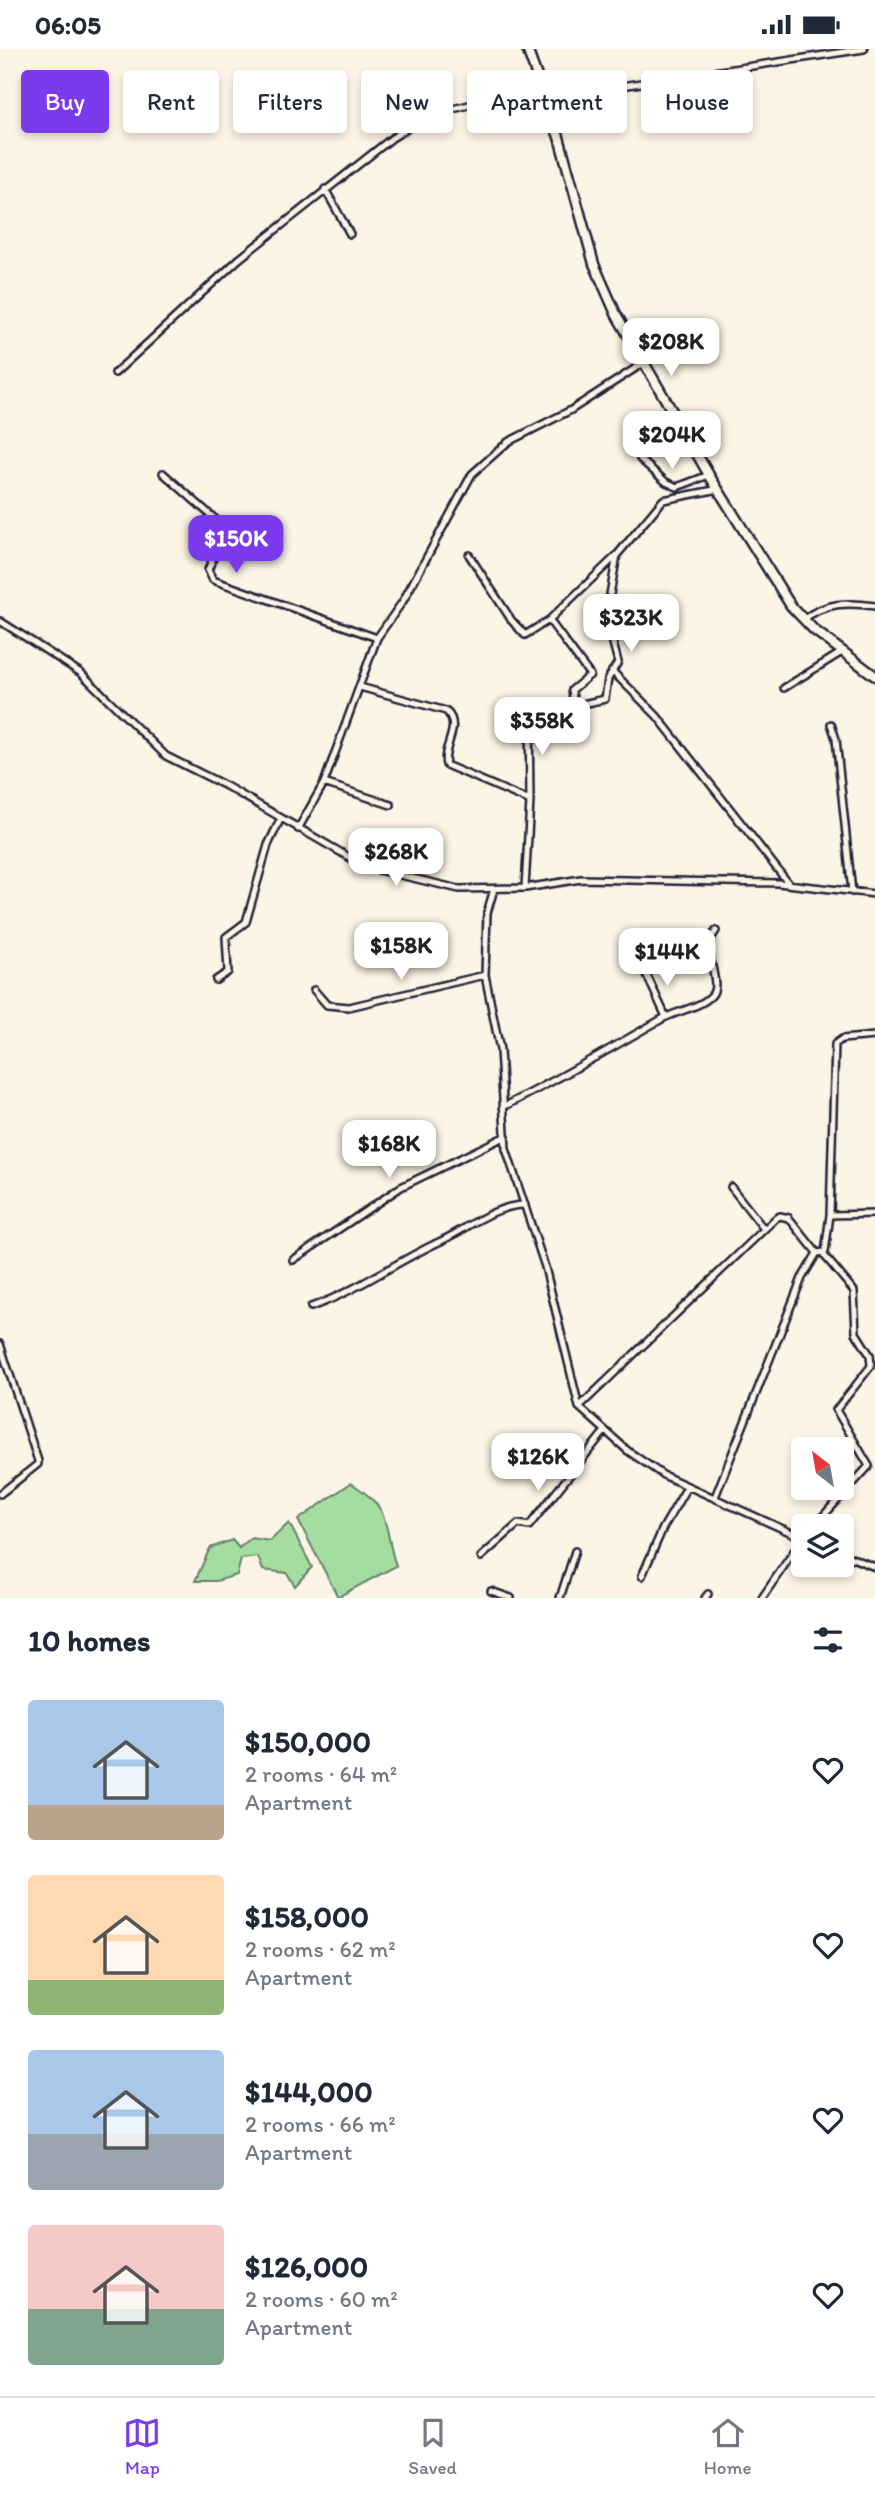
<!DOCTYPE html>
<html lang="en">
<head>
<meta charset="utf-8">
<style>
	body { margin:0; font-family:Itim,sans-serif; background:#f2f2f3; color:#1f2937; height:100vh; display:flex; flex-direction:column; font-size:26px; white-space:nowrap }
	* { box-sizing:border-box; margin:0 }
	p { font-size:23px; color:#747a83 }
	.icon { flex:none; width:38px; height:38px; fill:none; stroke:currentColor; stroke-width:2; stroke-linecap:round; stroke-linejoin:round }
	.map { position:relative; height:1549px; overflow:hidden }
	.details { display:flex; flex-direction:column; background:#fff; flex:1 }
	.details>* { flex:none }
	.top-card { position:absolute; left:21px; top:21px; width:833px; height:63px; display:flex; gap:14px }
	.needle { width:46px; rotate:329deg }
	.controls { position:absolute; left:791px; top:1388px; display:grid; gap:14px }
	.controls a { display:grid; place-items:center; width:63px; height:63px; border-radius:7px; background:#fff; box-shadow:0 4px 10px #0003; font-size:35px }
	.price { position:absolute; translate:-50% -60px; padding:0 16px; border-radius:14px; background:#fff; color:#222; font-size:23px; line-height:46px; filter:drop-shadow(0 2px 4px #0008) }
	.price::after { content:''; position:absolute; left:50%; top:42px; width:21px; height:16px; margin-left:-10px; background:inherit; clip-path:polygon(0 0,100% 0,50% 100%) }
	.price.on { background:#7c3aed; color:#fff }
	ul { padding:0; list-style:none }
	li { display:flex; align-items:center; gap:21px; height:175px; padding:0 28px }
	li span { display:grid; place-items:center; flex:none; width:196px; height:140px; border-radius:7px; color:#555 }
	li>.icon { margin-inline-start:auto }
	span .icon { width:84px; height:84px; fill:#fffc; stroke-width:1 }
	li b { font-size:30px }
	h2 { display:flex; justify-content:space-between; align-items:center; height:84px; padding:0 28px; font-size:30px }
	.pill { padding:0 24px; border-radius:7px; background:#fff; box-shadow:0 4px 10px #0003; font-size:24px; line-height:63px }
	.pill.on { background:#7c3aed; color:#fff }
	.status { display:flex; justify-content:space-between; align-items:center; height:49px; padding:0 35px; background:#fff; direction:ltr }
	.status svg { height:19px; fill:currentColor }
	.tab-bar { display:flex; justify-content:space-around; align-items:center; height:98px; border-top:2px solid #e0e1e3; background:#fff; font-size:19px; color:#747a83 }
	.tab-bar a { display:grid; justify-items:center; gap:4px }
	.tab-bar .on { color:#7c3aed }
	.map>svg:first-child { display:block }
</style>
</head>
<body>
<div class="status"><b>06:05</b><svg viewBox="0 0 49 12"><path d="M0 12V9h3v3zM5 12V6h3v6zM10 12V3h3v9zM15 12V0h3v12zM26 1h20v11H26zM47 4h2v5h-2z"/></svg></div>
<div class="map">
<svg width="875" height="1549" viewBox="0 0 875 1549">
	<rect width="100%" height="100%" fill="#fcf5e5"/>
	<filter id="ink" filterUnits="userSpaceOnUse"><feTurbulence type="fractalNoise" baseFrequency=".0143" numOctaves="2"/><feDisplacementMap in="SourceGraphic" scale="14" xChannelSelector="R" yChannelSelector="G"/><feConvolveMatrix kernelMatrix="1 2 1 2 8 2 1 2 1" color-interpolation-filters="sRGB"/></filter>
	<g filter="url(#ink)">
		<!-- green -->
		<path fill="#a5dda1" stroke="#64806e" stroke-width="2" d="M351,1434C394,1461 382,1475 396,1517L338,1548L298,1471Z
			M289,1474L312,1518L295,1537L287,1524L263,1521L258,1508L241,1510L237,1526L216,1532H195L210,1499L232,1491L239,1499L251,1489L270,1492Z"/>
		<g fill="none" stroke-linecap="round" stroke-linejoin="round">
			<!-- street casing -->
			<g stroke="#22223b" stroke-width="10">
				<path id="street" d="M325,140L350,185
					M115,324L239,210L392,89L429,66L473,55L556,47L864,0
					M640,410L666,433L677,438L709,426
					M163,424L223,477V485L208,521L213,531L377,589
					M469,506L512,572L525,586L549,571L617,506L663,451L719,440
					M803,571C825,553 848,553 875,557
					M0,572L81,624L166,707L226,737L366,818L459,840L525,839L581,830L778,834L875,845
					M612,622L657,667L789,835
					M360,638L446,662C463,678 441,698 446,716L530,752L525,839
					M784,639L842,603
					M574,657L605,650L608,630L618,613L606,568L617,506
					M529,665L530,752
					M831,675L836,690L852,843
					M529,690L577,684L572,641L590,626L549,571
					M324,734L391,756
					M298,780L324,734L377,589L403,552L472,425L508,393L571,361L645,313
					M494,840L487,864L485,926L500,1001L506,1100L545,1218L579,1358L628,1402L663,1426L803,1489
					M644,920L666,968
					M216,931L228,923L226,888L246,873L268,796L281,769
					M314,941L327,956L349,958L485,926
					M503,1058C558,1031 609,1000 662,970C677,962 699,959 711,947C724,934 699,902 716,882
					M731,1138L764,1180
					M830,1166L875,1165
					M293,1211L401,1138L506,1087
					M311,1258C357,1242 397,1212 441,1192C467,1180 494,1156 525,1156
					M0,1295L38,1412V1415L0,1445
					M579,1358L776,1169L780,1167L789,1169L817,1204L825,1203L830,1166L835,995L842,990L875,987
					M715,1448L802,1229L817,1204
					M814,1477L869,1417L836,1361L871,1317L870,1306L856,1284L854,1242L823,1205
					M842,1505L875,1518
					M481,1508L518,1475L529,1477L604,1383
					M642,1527L663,1479L687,1438
					M491,1542L511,1549
					M560,1549L575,1502
					M705,1549L708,1545
					M762,1549L803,1489"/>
			</g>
			<!-- secondary casing -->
			<g stroke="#22223b" stroke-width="13">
				<path id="secondary" d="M527,0L559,88L594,215L616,265L709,426L791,557L814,581L875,627"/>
			</g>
			<!-- street -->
			<use href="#street" stroke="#fcf5e5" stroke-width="5"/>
			<!-- secondary -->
			<use href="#secondary" stroke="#fcf5e5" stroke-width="8"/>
		</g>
	</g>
</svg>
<div class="controls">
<a><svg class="needle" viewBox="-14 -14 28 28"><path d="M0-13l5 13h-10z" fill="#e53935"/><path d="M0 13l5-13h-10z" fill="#747a83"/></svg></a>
<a><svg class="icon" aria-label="layers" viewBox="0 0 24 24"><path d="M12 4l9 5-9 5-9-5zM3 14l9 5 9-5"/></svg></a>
</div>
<b class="price" style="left:671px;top:329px">$208K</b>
<b class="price" style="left:672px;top:422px">$204K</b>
<b class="price on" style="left:236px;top:526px">$150K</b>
<b class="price" style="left:631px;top:605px">$323K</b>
<b class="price" style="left:542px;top:708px">$358K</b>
<b class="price" style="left:396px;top:839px">$268K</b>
<b class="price" style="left:401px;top:933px">$158K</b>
<b class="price" style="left:667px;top:939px">$144K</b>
<b class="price" style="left:389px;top:1131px">$168K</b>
<b class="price" style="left:538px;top:1444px">$126K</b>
<div class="top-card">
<a class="pill on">Buy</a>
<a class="pill">Rent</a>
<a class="pill">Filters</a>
<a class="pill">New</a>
<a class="pill">Apartment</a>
<a class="pill">House</a>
</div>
</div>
<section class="details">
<h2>10 homes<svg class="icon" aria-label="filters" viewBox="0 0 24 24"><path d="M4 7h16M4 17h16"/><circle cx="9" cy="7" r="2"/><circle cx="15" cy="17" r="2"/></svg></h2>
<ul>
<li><span style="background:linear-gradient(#a9c7e8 75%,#b9a48a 0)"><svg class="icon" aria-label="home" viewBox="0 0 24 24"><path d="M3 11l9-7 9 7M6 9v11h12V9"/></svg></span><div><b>$150,000</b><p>2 rooms · 64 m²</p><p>Apartment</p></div><svg class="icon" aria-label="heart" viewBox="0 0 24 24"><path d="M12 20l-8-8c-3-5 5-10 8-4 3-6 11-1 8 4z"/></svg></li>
<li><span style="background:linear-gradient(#ffd9b3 75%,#8fb573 0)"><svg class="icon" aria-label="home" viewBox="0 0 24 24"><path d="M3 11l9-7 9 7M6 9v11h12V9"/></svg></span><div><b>$158,000</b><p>2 rooms · 62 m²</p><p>Apartment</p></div><svg class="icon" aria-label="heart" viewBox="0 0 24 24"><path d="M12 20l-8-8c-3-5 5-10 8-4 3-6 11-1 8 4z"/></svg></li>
<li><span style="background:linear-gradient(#a9c7e8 60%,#9aa5b1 0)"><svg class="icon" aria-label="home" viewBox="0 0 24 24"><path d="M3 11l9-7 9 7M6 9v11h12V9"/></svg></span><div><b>$144,000</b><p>2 rooms · 66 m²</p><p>Apartment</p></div><svg class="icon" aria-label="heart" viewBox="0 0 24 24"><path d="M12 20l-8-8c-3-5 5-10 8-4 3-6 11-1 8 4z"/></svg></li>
<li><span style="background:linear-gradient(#f6c9c9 60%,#7fa58c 0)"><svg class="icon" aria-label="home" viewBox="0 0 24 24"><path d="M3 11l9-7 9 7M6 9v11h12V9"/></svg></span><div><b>$126,000</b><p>2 rooms · 60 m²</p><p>Apartment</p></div><svg class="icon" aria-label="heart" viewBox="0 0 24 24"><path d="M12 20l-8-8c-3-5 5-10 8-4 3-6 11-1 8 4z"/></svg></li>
</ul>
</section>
<nav class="tab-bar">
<a class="on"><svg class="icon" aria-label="map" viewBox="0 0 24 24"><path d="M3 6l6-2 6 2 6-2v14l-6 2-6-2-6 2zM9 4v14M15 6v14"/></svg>Map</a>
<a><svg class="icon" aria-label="saved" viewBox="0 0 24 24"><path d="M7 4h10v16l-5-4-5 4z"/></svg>Saved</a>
<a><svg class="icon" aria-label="home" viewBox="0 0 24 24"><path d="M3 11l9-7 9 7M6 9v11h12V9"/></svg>Home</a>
</nav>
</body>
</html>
